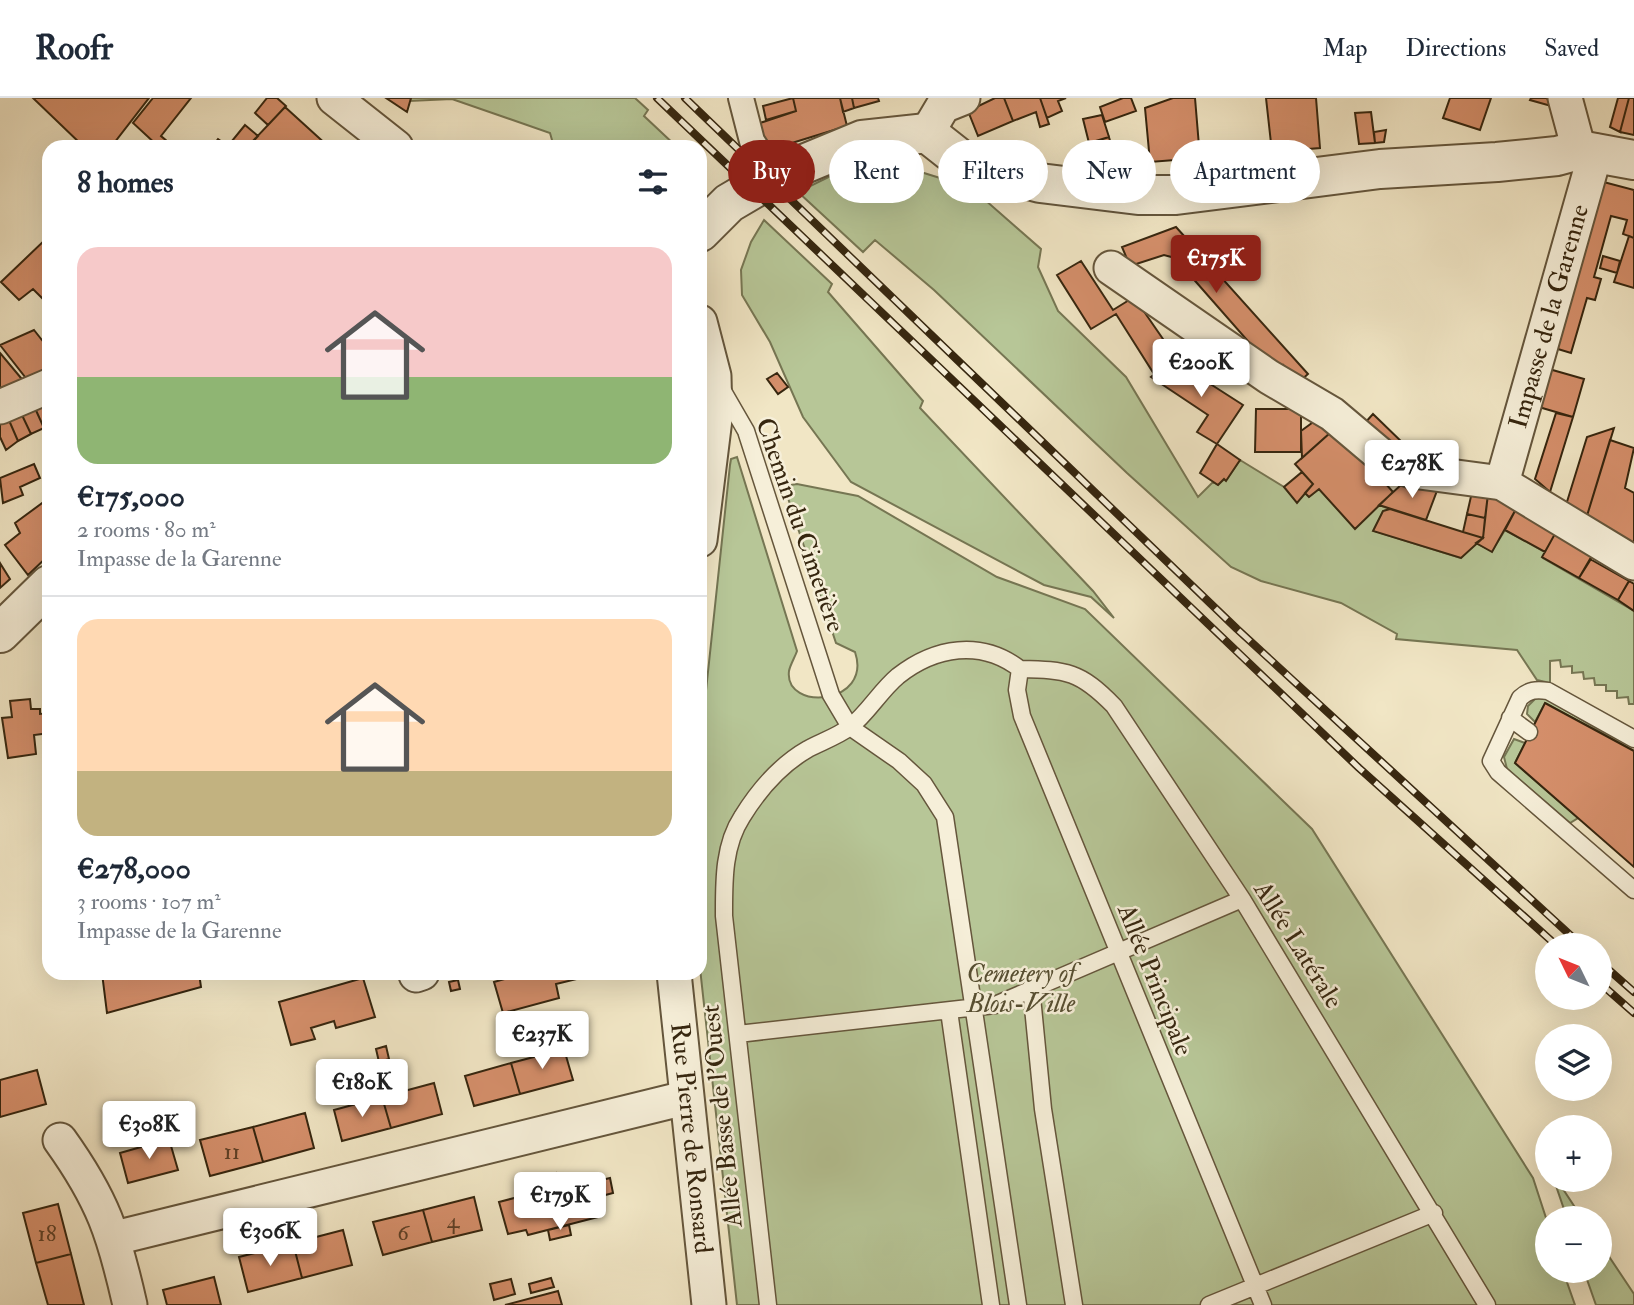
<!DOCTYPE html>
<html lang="en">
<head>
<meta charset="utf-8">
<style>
	body { margin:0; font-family:"IM FELL Double Pica",serif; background:#f2f2f3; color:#1f2937; height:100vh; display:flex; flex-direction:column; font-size:26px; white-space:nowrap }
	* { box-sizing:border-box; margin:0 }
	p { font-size:23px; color:#747a83 }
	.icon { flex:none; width:38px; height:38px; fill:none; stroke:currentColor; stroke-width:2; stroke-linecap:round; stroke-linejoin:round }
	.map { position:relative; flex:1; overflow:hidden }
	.details { position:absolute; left:42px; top:42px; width:665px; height:840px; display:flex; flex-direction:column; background:#fff; border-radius:21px; box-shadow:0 7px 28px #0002 }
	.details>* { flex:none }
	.top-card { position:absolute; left:728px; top:42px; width:665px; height:63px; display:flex; gap:14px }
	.needle { width:46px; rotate:313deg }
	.controls { position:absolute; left:1535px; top:835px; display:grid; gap:14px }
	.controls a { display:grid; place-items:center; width:77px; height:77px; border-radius:50%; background:#fff; box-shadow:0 7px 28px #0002; font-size:35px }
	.price { position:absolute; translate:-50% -60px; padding:0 16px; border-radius:7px; background:#fff; color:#222; font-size:23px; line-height:46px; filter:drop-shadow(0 2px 4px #0008) }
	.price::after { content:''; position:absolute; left:50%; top:42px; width:21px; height:16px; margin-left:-10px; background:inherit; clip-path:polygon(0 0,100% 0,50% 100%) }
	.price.current { background:#8f2418; color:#fff }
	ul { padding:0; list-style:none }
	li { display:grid; align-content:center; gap:14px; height:371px; padding:0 35px }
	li+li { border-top:2px solid #e0e1e3 }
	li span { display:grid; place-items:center; height:217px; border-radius:21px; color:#555 }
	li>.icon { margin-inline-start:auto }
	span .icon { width:126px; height:126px; fill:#fffc; stroke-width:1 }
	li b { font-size:30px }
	h2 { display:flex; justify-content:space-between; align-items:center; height:84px; padding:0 35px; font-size:30px }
	.chip { padding:0 24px; border-radius:32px; background:#fff; box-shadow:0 7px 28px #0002; font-size:24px; line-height:63px }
	.chip.current { background:#8f2418; color:#fff }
	header { display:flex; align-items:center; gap:42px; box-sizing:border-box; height:98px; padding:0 35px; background:#fff; border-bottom:2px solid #e0e1e3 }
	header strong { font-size:33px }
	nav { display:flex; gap:38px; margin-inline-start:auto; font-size:24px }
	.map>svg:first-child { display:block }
</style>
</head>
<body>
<header>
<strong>Roofr</strong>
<nav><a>Map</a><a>Directions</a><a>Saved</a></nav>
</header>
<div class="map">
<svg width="1634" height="1207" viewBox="0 0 1634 1207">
	<rect width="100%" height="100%" fill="#f1e6c5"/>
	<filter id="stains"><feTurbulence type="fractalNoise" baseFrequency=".00286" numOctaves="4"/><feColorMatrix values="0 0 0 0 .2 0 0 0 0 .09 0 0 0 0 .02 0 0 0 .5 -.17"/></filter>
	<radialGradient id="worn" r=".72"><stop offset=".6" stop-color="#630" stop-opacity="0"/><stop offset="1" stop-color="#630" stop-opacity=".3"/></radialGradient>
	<!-- green -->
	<path fill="#b7c697" stroke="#767653" stroke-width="2" d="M411,0H635L648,12L644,18L677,49H554L550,35L452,1L410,3Z
		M879,61L940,80L984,101L1041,151L1038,169L1058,213L1126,279L1198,399L1213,384L1218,387L1224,381L1226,382L1240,362L1284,389L1297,404L1305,395L1309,399L1319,391L1355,430L1379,407L1390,411L1383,413L1374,433L1461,460L1476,445L1492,453L1505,432L1545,454L1543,460L1634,513V606H1629L1628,599L1617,600V593H1606V587H1595L1594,580L1584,581L1583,574L1572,575V568L1561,569L1560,562L1550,563V585L1537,582L1517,552L1396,541L1397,536L1341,505L1261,483L1231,469L1127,375L934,192L875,142L863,154L798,94L853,67Z
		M764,122L832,186L828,194L923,303L920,310L1093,493L1114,520L1091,499L1044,487L851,384L803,319L770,244L742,197L741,172L751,144Z
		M737,359L797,553C795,559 790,567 789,573C784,614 873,607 855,554L836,545L784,388L797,386L858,398L997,479L1085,511L1312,731L1533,1080L1547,1123V1172L1563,1173L1575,1207H737L700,870V709L705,602L730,367L731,361Z
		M1536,600H1545L1634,653L1545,605L1535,624L1527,616L1528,608Z
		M1514,641L1525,645L1515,665L1578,720L1570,725L1507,671L1504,659Z
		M1554,1082H1557L1582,1120H1567Z
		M1600,1145L1634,1196V1207H1596L1584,1173L1600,1172Z"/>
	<!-- building -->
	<path fill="#d58f6b" stroke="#36260f" stroke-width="2" d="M33,0H149L111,49H84Z
		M153,0H191L161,38L174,49H159L133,25Z
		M267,0H277L286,8L268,27L255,15Z
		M386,0H411L407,14Z
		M793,0L796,13L766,22L763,8Z
		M793,0H840L847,28L766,53L760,25L796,13Z
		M840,0H852L854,10L843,14Z
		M852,0H878L879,3L854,10Z
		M995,0H1004L1013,23L978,38L968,13Z
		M1004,0H1040L1049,26L1040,29L1036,14L1013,23Z
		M1040,0H1066L1058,3L1062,13L1047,20Z
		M1123,0H1131L1136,13L1105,24L1100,9Z
		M1173,0H1195L1200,60L1150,64L1145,10Z
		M1266,0H1316L1320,50L1272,54Z
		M1450,0H1491L1480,32L1443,20Z
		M1531,0H1547L1551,8L1530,2Z
		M1618,0H1629L1620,34L1610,29Z
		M1629,0H1634V37L1620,34Z
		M285,9L329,49H258L252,44Z
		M1371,14L1375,45L1359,46L1355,15Z
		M1102,17L1109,39L1089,45L1083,21Z
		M245,27L258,38L248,49H212L218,41L228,48Z
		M1386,32L1384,44L1375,45L1374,34Z
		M1109,39L1116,66H1092L1087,46Z
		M1596,82L1634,92V140L1623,136L1627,122L1611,118L1594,179L1601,181L1595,202L1587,200L1571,255L1548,248Z
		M1176,129L1308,276L1299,284L1283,267L1275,274L1175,160L1164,157L1130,168L1122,149Z
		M49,138V197L44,202L33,191L19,202L1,184Z
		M1629,138L1634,140V190L1614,184Z
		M1603,158L1620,163L1617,175L1600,170Z
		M1081,163L1113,212L1134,199L1174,257L1171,258L1173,262L1154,276L1116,216L1091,231L1057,177Z
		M34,232L49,251V276L29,284L0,247Z
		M0,255L26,286L0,298Z
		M1173,262L1243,307L1217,346L1197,334L1208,317L1151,279Z
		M1542,269L1584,281L1573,319L1532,307Z
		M777,275L788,289L778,296L767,281Z
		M46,303L49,328L44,330L34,308Z
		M34,308L44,330L31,336L21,315Z
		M1256,311H1301V354H1255Z
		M21,315L31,336L18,343L8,320Z
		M1556,315L1573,319L1550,394L1535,381Z
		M1373,316L1406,348L1398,357L1364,326Z
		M8,320L18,343L6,352L0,339V324Z
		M1316,322L1330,335L1302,360L1301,333Z
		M1614,330L1586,421L1566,407L1587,339Z
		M1330,335L1348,343L1393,394L1355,431L1319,391L1309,399L1305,395L1313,386L1295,366Z
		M1610,342L1634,350L1625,390L1634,395V450L1586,421Z
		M1217,346L1240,362L1226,383L1224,381L1218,387L1200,375Z
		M34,366L40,380L20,389L23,397L3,405L0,380Z
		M1302,374L1313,386L1297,405L1284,389Z
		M1402,386L1438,390L1426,422L1379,407Z
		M1472,394L1488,396L1485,420L1467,416Z
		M1488,396L1516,411L1492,454L1476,445L1483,440Z
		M49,400V457L28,477L5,447L20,435L15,425Z
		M1390,411L1463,434L1483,440L1461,460L1373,433L1383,413Z
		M1516,411L1556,434L1545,454L1505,432Z
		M1467,416L1485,420L1483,440L1463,434Z
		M1556,434L1594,456L1579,480L1542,459Z
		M1590,461L1629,483L1618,502L1579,480Z
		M0,465L10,481L0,490Z
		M1629,483L1634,486V513L1618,502Z
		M30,601L31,611H40V616L49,615V635L34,637L36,656L8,660L2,620L12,619L10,603Z
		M1545,605L1634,653V769L1515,665Z
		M102,875H199L201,889L107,915Z
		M526,875H585V879L556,886L559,900L503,915L494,884Z
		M363,880L375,919L336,930L334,923L311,930L315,941L291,947L279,904Z
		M458,882L460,891L451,893L449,884Z
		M386,948L389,961L379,964L376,951Z
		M564,951L573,982L520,996L511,965Z
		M511,965L520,996L474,1008L465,978Z
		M37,972L46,1006L0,1019V982Z
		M434,985L442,1016L391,1030L382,999Z
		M382,999L391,1030L342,1043L334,1012Z
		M305,1015L314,1050L263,1064L253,1029Z
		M253,1029L263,1064L210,1078L200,1042Z
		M169,1041L178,1072L128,1085L120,1055Z
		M556,1075L562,1106L567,1105L564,1091L610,1080L613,1095L594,1100L598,1119L528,1137L526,1132L508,1136L499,1104L522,1098L519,1085Z
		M474,1099L482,1132L432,1144L423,1112Z
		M58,1106L71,1156L36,1165L23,1115Z
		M423,1112L432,1144L383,1157L373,1124Z
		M569,1127L571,1137L550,1142L548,1132Z
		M343,1132L352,1167L302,1180L293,1145Z
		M293,1145L302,1180L248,1194L239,1159Z
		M71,1156L84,1207H48L36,1165Z
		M214,1179L221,1207H167L163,1192Z
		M551,1180L554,1189L531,1195L529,1186Z
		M511,1181L515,1196L494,1202L490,1186Z
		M558,1193L562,1207H505Z"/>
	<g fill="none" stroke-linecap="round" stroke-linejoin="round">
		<!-- service casing -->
		<g stroke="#65563c" stroke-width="19">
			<path id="service" d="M720,288L746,333L831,597L850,629L899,663L924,686L945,719L1018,1207
				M1020,571C1067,572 1080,573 1114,608L1242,801L1487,1207
				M1020,571L1017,592L1022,618L1263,1207
				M1510,620L1529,634
				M1634,641L1548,593C1536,591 1529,592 1520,600L1491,663L1498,674L1634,792
				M1031,889L1043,1011L1074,1207
				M949,913L991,1207
				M738,936L995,907L1242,801
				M768,1207L724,818C724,785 723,748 742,719C758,693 780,667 808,651C821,644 838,638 850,629C868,615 880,593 898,578C935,549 981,541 1020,571
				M1209,1207L1434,1115"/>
		</g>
		<!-- pedestrian casing -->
		<g stroke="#65563c" stroke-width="28">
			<path id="pedestrian" d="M741,0L752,43L775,78"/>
		</g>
		<!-- minor casing -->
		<g stroke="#65563c" stroke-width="37">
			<g id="minor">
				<path d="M334,0L396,49"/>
				<path d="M1565,0L1579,52"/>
				<path d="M927,35L943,8L963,0"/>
				<path d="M1111,170L1269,279L1332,316L1390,365L1412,373L1502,385L1634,465"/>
				<path d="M700,224L714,278L715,321L700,442"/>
				<path d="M0,309L49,288"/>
				<path id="s1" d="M1502,385L1596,53"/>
				<path id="s2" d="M674,875L709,1207"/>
				<path d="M416,877L422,875"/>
				<path d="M60,1042C103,1102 114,1136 130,1207"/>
				<path d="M115,1140L685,1000"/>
			</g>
		</g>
		<!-- tertiary casing -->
		<g stroke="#65563c" stroke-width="42">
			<path id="tertiary" d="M700,134L729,105L775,78L862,42L927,35L965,65L1040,85L1138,97H1176L1380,71L1497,64L1557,58L1579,52L1634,62
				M0,535L49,487"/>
		</g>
		<!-- service -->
		<use href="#service" stroke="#f6efd9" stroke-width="16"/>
		<!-- pedestrian -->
		<use href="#pedestrian" stroke="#f6efd9" stroke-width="24"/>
		<!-- minor -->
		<use href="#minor" stroke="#f6efd9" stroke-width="33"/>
		<!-- tertiary -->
		<use href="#tertiary" stroke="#f6efd9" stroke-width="38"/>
		<!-- rail casing -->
		<g stroke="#36260f" stroke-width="8">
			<path id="rail" d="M657,0L1359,670L1556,847
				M685,0L1237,531L1581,847
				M1600,864L1634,894
				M1600,885L1634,915"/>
		</g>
		<!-- rail -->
		<use href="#rail" stroke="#f6efd9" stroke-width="5" stroke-dasharray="16" stroke-linecap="butt"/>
	</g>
	<g text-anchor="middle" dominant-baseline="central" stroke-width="5" stroke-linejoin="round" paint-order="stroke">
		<!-- number labels -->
		<g font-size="23" fill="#5e4026">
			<text x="232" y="1053">11</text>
			<text x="453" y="1122">4</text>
			<text x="403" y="1134">6</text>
			<text x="47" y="1135">18</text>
		</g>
		<!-- street labels -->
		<g font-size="26" fill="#36260f" stroke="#f6efd9">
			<text stroke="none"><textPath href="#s1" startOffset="173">Impasse de la Garenne</textPath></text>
			<text transform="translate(800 427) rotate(71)">Chemin du Cimetière</text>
			<text transform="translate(1298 847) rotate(58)">Allée Latérale</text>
			<text transform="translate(1155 882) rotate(68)">Allée Principale</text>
			<text transform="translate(722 1018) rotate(-96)">Allée Basse de l'Ouest</text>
			<text stroke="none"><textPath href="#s2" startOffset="166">Rue Pierre de Ronsard</textPath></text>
		</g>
		<!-- park labels -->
		<g font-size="26" font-style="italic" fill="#564e31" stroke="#f6efd9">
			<text x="1021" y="876">Cemetery of<tspan x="1021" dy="30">Blois-Ville</tspan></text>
		</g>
	</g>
	<rect width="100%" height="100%" filter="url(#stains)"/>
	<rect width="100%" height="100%" fill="url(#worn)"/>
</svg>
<div class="controls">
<a><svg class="needle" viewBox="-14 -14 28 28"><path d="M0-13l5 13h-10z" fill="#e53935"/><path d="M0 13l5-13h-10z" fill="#747a83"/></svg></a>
<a><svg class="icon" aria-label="layers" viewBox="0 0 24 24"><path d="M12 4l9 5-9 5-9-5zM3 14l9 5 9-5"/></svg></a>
<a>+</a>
<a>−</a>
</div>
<b class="price current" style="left:1216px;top:197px">€175K</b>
<b class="price" style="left:1201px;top:301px">€200K</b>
<b class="price" style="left:1412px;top:402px">€278K</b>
<b class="price" style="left:542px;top:973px">€237K</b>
<b class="price" style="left:362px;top:1021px">€180K</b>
<b class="price" style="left:149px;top:1063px">€308K</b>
<b class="price" style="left:560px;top:1134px">€179K</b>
<b class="price" style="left:270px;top:1170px">€306K</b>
<div class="top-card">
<a class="chip current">Buy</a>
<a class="chip">Rent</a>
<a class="chip">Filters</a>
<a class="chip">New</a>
<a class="chip">Apartment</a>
</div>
<section class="details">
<h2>8 homes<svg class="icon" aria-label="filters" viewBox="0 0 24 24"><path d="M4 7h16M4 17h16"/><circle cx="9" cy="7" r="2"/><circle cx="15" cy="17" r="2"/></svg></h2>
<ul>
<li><span style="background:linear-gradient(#f6c9c9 60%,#8fb573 0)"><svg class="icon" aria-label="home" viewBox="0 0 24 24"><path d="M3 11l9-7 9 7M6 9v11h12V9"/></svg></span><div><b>€175,000</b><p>2 rooms · 80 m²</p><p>Impasse de la Garenne</p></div></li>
<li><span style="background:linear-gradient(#ffd9b3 70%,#c2b280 0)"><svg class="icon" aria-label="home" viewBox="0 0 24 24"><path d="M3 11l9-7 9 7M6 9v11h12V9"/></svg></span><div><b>€278,000</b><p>3 rooms · 107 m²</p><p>Impasse de la Garenne</p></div></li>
</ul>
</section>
</div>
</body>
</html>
